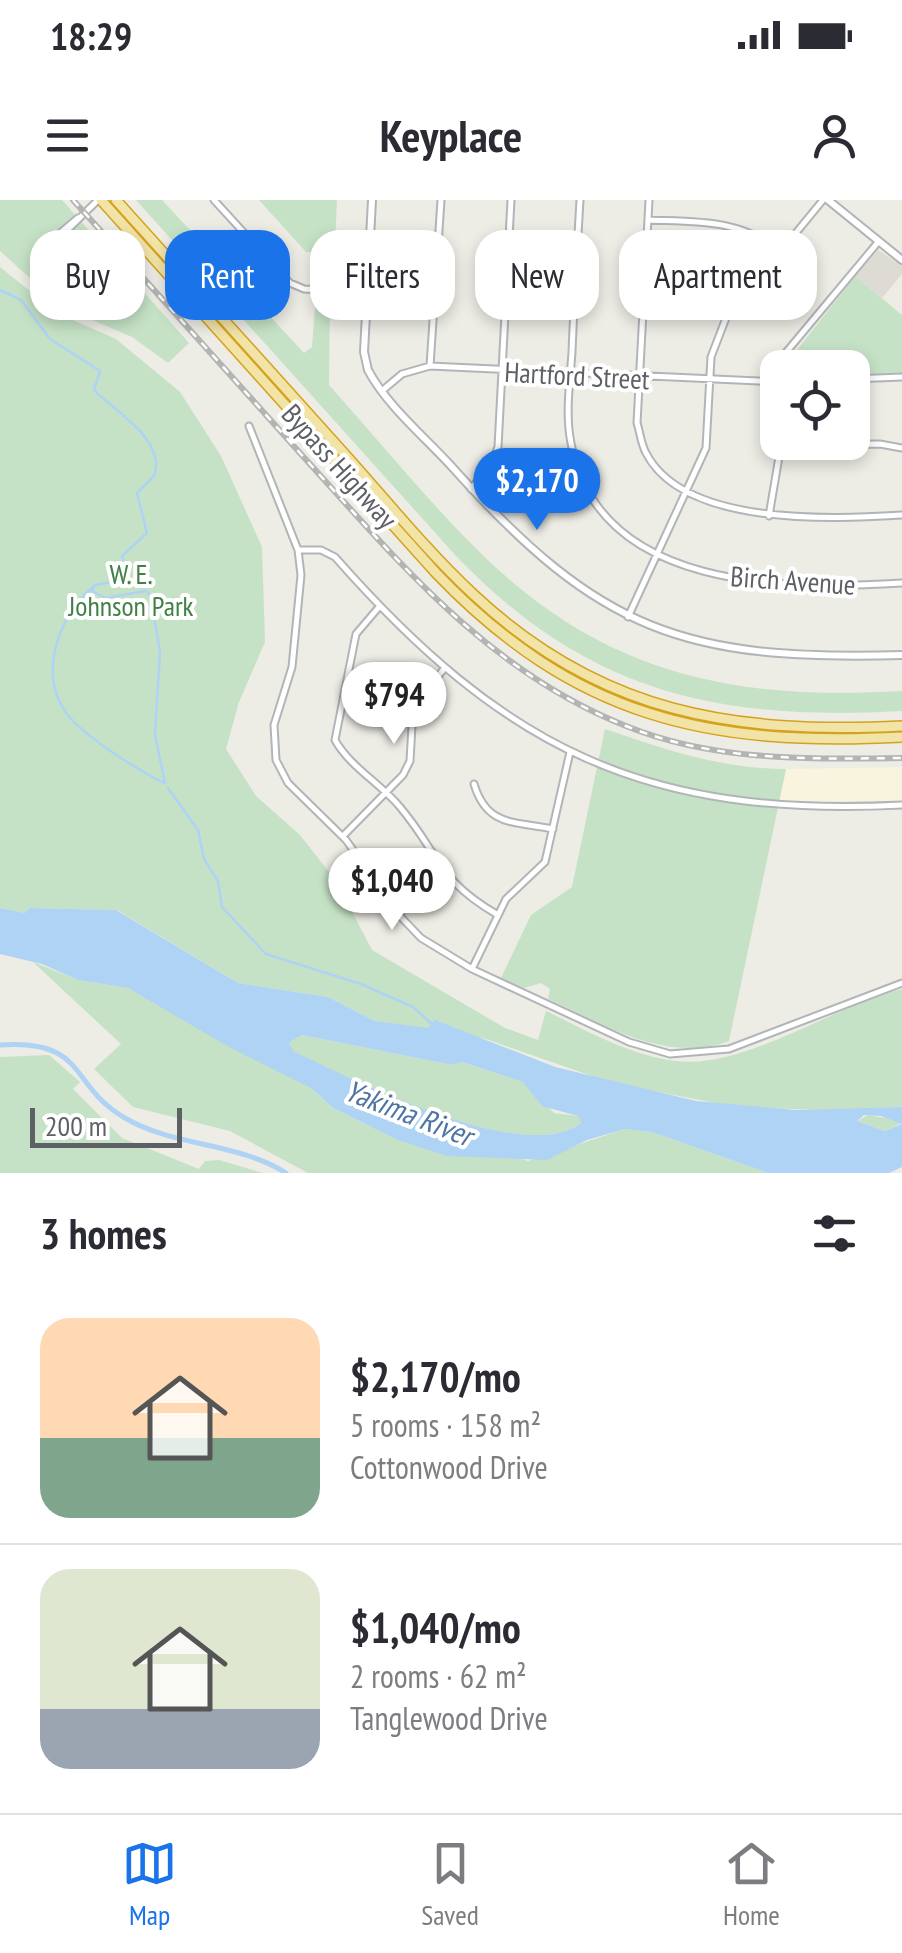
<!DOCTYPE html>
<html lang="en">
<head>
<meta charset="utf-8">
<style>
	body { margin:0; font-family:"PT Sans Narrow",sans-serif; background:#f7f7f7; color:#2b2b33; height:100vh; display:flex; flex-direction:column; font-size:38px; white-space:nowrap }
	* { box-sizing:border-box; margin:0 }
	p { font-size:32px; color:#7c7c81 }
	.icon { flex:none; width:55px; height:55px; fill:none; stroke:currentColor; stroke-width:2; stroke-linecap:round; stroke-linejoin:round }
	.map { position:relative; height:973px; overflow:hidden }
	.panel { display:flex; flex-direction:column; background:#fff; flex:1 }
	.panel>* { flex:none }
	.hud { position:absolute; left:30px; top:30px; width:842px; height:90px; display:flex; gap:20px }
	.buttons { position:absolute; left:760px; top:150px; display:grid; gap:20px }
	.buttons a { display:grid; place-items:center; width:110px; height:110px; border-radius:20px; background:#fff; box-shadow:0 5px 15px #0003; font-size:50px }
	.scale { position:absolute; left:30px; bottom:25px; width:152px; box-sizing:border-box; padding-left:10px; border:5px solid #5d6064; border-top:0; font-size:28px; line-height:35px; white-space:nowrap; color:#5d6064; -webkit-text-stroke:8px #fff; paint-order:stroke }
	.price { position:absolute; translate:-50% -85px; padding:0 22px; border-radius:35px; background:#fff; color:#222; font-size:32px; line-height:65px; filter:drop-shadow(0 2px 5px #0008) }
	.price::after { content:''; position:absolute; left:50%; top:60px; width:30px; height:22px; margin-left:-15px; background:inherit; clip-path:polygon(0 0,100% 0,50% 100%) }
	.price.current { background:#1a73e8; color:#fff }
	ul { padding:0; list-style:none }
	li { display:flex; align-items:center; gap:30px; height:250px; padding:0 40px }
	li+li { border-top:2px solid #e1e1e2 }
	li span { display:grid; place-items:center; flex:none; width:280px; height:200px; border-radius:30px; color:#555 }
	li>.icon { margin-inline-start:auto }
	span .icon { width:120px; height:120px; fill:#fffc; stroke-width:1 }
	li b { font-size:42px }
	h2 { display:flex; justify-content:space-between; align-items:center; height:120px; padding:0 40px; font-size:42px }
	.tag { padding:0 35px; border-radius:30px; background:#fff; box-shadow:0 5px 15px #0003; font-size:35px; line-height:90px }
	.tag.current { background:#1a73e8; color:#fff }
	.status { display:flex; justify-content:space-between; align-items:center; height:70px; padding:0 50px; background:#fff; direction:ltr }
	.status svg { height:28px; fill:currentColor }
	header { display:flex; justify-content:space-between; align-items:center; height:130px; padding:0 40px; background:#fff; font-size:45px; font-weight:600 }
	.menu { display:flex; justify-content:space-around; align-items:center; height:140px; border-top:2px solid #e1e1e2; background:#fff; font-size:28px; color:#7c7c81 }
	.menu a { display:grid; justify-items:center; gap:5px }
	.menu .current { color:#1a73e8 }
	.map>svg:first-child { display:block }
</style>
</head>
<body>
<div class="status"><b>18:29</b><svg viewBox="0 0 49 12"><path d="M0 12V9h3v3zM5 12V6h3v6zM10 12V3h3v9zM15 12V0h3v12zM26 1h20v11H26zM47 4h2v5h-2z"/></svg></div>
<header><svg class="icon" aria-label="menu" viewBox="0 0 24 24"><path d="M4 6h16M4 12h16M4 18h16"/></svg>Keyplace<svg class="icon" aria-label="person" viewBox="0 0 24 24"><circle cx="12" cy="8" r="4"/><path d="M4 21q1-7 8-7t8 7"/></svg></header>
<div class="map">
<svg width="902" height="973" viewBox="0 0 902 973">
	<rect width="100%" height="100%" fill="#edece5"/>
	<!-- commercial -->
	<path fill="#f9f4de" d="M902,567V601L779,602L786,569Z"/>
	<!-- education -->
	<path fill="#dddbd4" d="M878,50L902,66V74L882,98L855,76Z"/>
	<!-- green -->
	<path fill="#c5e2c6" d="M0,0H62L189,143L168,163L132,137L62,107L0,51Z
		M136,0H162L304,153L312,147L316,94L330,95L329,185C387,249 456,337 522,390C637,483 759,499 902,491V511C722,521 590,495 457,357Z
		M259,0H337L333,87L315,86L317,52H306Z
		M0,67L57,113L116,139L180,192L221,256L262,347L265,442L239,502L226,549L256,596L300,635L336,681L372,750L505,828L538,840L546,811C587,831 629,855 675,861C747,869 832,806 902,789V907L824,910L736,907L612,883L483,838L375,821L328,797L238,783L117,710L29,708L25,713L0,708Z
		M855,76L902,115V173L853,175L852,168H783Z
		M605,529C666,550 722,569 786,569L729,841C666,864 605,825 548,799L550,789L541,783L524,788L501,778L531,715L572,687Z
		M33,762L78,780L128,788L311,888L333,908L367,925L447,955H511L528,961L625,929L652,932L768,973H308L230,931L133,907L94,869L121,844Z
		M302,835L452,865L462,862L523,882L554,913L578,916L581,923C522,967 352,880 292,851L289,843Z
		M49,855L80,882L73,889L122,938L199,969L205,961L219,960L263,973H0V857Z
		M868,915L898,920L902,923L885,931L857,921Z"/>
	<!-- water -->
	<path fill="#afd3f4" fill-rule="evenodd" d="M0,708L25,713L29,708L116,710L238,783L328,797L375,821L428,828L435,820L555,867L696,901L796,910L902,907V967L889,973H768L652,932L625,929L587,940L547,960L447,956L398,940L333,908L311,888L229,847L128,788L78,780L42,764L0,754ZM302,835L452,865L462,862L523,882L542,906L578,916L581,923C523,967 352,879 293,851L289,843ZM881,916L902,924L885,931L857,921L864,915Z"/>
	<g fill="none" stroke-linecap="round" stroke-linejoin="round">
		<!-- stream -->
		<path stroke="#afd3f4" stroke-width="2.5" d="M0,90L21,100L50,139L100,171L94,190C114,211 167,240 154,276L137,293L147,333L122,356L128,373L123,380L95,385L92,391L105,398L146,391L150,395L160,451L155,535L165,583
			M93,387C61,413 39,469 63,508C77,533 138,570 164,583
			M168,588L198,630L204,659L218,681L222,707L266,754L361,784L413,807L432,824"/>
		<!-- canal -->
		<path stroke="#afd3f4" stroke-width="5" d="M0,845C88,839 68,885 125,918C174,947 237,942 286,973"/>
		<!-- minor casing -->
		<g stroke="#b2b5b8" stroke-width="9">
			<path id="minor" d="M214,0L290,83L304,89L367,93
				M580,0C577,51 574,101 572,152C570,182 565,214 571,243C598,391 786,390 902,383
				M649,0L637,223C640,232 641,244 646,253C684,327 833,319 902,315
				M648,20C698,22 739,19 780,51
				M52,40L78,18
				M54,43L98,0
				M430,166L441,0
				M781,168L783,156L879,41
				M852,179L902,177
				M383,190L402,174L430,166L778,182
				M249,226L298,350L301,375L292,467L274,525L276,560L288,583L346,640L399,715L421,738L472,769L629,842L670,854L729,849L902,783
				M781,245L880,244L902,248
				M471,289L492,263L498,247L511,0
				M769,316L781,245
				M298,350H321L335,357C504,549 644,618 902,605
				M379,407L356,434L335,540C350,567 380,583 400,607C441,656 436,679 498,715
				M628,417L706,248L711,157L726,118L823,0
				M474,584C487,627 514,621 553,629
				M343,636L403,575L410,561L413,508L443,470
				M472,769L506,699L545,662L570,552"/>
		</g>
		<!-- tertiary casing -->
		<g stroke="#b2b5b8" stroke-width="10">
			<path id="tertiary" d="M372,0L364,152L368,170C387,206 426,238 453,268C600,432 684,461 902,455
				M828,0L902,60"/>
		</g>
		<!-- trunk casing -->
		<g stroke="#d5a21e" stroke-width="12">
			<path id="trunk" d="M101,0L436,373C575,518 708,547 902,537
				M116,0C194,87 272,173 350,260C390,305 429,353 473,394C601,514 734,534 902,526"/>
		</g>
		<!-- minor -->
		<use href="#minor" stroke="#fff" stroke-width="5"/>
		<!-- tertiary -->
		<use href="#tertiary" stroke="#fff" stroke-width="6"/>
		<!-- trunk -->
		<use href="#trunk" stroke="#f2e4a7" stroke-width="9"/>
		<!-- rail casing -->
		<g stroke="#b3b4b4" stroke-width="6">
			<path id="rail" d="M73,0C149,84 225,169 300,253C398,361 487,471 626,526C715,562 809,559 902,558"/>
		</g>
		<!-- rail -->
		<use href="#rail" stroke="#fff" stroke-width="2.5" stroke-dasharray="8" stroke-linecap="butt"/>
	</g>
	<g text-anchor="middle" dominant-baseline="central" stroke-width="8" stroke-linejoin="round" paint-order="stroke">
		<!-- street labels -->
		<g font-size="28" fill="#5d6064" stroke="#fff">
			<text transform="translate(577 175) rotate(3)">Hartford Street</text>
			<text transform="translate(340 266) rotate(48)">Bypass Highway</text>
			<text transform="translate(793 380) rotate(4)">Birch Avenue</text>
		</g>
		<!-- park labels -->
		<g font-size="28" fill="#417f46" stroke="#fff">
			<text x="131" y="373">W. E.<tspan x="131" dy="32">Johnson Park</tspan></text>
		</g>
		<!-- water labels -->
		<g font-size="30" font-style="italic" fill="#4e75a4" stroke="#fff">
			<text transform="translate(409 912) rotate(21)">Yakima River</text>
		</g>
	</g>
</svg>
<div class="buttons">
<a><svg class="icon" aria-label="locate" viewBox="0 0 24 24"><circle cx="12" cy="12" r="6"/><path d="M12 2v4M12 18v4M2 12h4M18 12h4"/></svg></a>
</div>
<div class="scale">200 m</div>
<b class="price current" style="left:537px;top:333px">$2,170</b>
<b class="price" style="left:394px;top:547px">$794</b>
<b class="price" style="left:392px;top:733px">$1,040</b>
<div class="hud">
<a class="tag">Buy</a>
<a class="tag current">Rent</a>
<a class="tag">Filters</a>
<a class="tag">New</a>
<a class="tag">Apartment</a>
</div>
</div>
<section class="panel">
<h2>3 homes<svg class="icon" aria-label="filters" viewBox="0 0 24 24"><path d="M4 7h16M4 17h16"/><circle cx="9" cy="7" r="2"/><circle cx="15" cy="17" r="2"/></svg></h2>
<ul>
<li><span style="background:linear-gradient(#ffd9b3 60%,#7fa58c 0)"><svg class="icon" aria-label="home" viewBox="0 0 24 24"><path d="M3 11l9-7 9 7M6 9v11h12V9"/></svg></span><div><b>$2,170/mo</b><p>5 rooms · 158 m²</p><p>Cottonwood Drive</p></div></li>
<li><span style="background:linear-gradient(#dfe7d0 70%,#9aa5b1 0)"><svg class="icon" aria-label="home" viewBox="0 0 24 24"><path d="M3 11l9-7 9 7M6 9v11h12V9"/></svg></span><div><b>$1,040/mo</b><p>2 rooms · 62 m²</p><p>Tanglewood Drive</p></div></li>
</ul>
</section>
<nav class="menu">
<a class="current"><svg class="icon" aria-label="map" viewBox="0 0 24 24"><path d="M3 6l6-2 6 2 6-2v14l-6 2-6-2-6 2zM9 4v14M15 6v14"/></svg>Map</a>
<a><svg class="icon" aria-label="saved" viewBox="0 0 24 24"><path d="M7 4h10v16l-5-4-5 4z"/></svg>Saved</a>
<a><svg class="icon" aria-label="home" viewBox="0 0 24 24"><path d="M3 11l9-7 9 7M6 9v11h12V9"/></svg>Home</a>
</nav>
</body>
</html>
